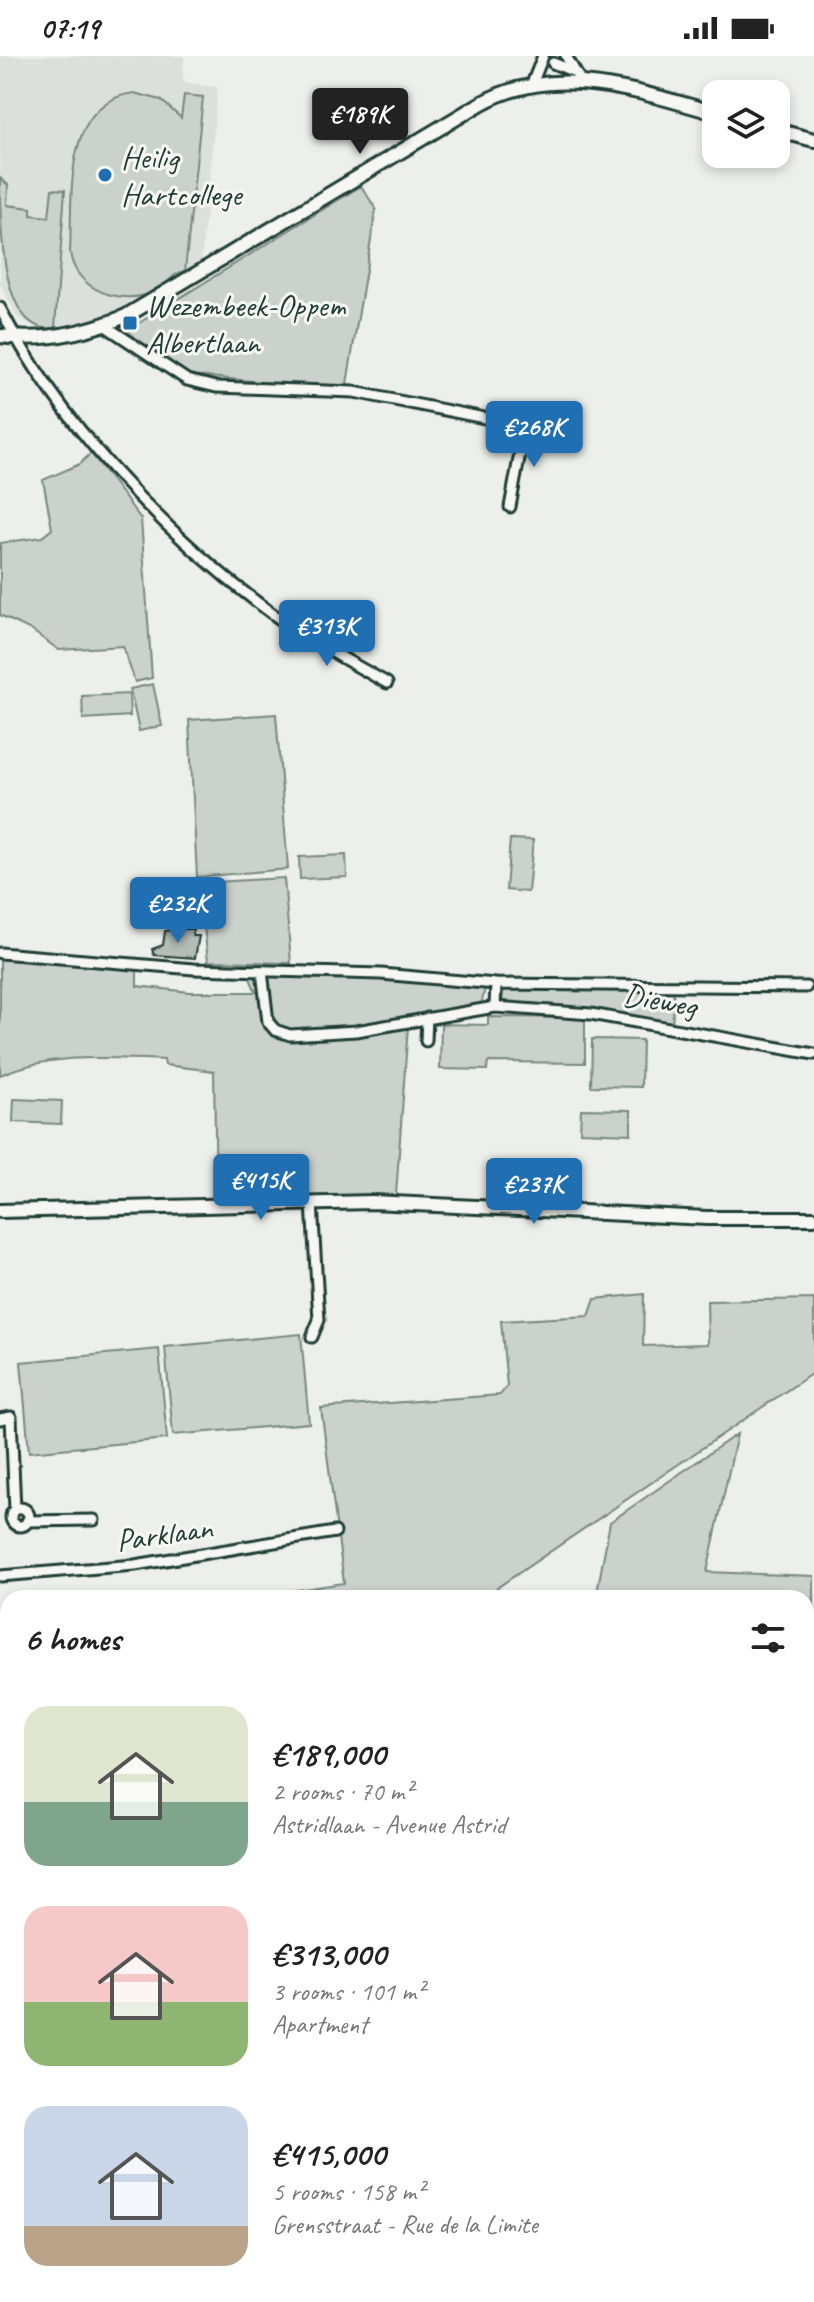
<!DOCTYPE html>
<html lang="en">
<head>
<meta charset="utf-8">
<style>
	body { margin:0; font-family:Caveat,sans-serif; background:#f2f2f2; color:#222; height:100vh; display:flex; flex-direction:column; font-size:30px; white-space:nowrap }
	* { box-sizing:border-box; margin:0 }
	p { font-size:26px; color:#767676 }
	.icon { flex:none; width:44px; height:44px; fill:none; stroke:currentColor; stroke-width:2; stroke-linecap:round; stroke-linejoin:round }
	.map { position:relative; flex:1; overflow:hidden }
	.sheet { position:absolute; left:0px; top:1534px; width:814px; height:712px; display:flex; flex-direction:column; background:#fff; border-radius:24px 24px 0 0; box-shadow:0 4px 12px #0003 }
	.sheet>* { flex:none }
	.controls { position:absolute; left:702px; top:24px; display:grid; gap:16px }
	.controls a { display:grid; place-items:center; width:88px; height:88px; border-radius:16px; background:#fff; box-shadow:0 4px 12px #0003; font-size:40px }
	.price { position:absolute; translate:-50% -68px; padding:0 18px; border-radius:8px; background:#1f6fb2; color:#fff; font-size:26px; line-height:52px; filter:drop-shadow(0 2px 4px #0008) }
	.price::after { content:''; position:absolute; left:50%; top:48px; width:24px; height:18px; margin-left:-12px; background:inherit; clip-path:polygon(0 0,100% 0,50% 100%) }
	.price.on { background:#222; color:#fff }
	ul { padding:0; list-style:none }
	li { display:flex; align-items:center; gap:24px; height:200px; padding:0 24px }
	li span { display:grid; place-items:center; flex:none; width:224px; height:160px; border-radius:24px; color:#555 }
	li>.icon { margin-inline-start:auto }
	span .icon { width:96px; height:96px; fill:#fffc; stroke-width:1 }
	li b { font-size:34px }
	h2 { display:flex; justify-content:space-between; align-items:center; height:96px; padding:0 24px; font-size:34px }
	.status { display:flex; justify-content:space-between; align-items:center; height:56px; padding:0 40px; background:#fff; direction:ltr }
	.status svg { height:22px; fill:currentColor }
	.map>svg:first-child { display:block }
</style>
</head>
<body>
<div class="status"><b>07:19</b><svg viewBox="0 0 49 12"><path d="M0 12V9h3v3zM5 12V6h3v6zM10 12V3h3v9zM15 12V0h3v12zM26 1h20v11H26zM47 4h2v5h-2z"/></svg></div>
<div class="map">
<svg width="814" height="2246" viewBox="0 0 814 2246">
	<rect width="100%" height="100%" fill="#edefea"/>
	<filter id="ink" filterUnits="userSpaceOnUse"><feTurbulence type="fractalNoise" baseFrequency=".0125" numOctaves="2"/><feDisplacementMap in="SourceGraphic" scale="16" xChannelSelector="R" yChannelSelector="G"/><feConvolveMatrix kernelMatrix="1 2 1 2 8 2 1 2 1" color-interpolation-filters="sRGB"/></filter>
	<g filter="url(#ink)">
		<!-- built -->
		<path fill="#dce0db" d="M0,0H184L183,26L218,31L201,207L144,242L81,268L38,272L17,261L0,229Z"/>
		<!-- green -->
		<path fill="#cbd2cc" stroke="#758880" stroke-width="2" d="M134,37L161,44L181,62L184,39L203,41L185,215C173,216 166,231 155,236C121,250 75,235 70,196C73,142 61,46 134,37Z
			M0,122L8,129L7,149L31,152V159L49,161L52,133L65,134L55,272C0,280 0,168 0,122Z
			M361,130L376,153L346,334L188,319L126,279L139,267Z
			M91,397L141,463L152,622L135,626L123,590L59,594L31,574L0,559V487L42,481L52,473L43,424L80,408Z
			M153,628L162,670L139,675L130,633Z
			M129,638L130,660L83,663L82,640Z
			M276,658L288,813L197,821L189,664Z
			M510,783L533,784L528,836L506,834Z
			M346,799L347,821L300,823L299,801Z
			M284,822L291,907L208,905L199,827Z
			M0,900L56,908L137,913V930L190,936H256L249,920L382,923L485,932L480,955L408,970L396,1139L216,1143L214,1015L165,1009L164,1004C107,1002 54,996 0,1019Z
			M504,932H674L672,972L569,950L502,946Z
			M488,961L585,962V1007L488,1006L487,1014L440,1013L441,968L488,969Z
			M592,983L642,984L641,1031L591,1030Z
			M14,1043L62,1045L61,1068L13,1066Z
			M581,1053L631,1054V1078L580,1076Z
			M644,1238L643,1290L708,1288L707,1245L814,1243V1316L482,1542H244L344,1527L321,1352L500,1339L507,1330L501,1265L589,1260L595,1243Z
			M301,1278L309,1367L173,1379L165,1291Z
			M159,1293L167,1383L29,1396L21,1306Z
			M737,1378L707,1516L814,1520V2004L806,2002V1542H596L610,1466Z
			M0,1635L8,1636V1750H0Z
			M8,1816V2054H0V1819Z"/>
		<!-- building -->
		<path fill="#b4bdb8" stroke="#1f3d34" stroke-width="2" d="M184,873H193V880H199L195,902L154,899L152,893L163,889L165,875L170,874L176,881Z"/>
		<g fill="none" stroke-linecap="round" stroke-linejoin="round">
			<!-- street casing -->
			<g stroke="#1f3d34" stroke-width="15">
				<path id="street" d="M566,0L581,26
					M553,7L575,16
					M532,28L543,0
					M0,252C57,363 159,472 258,547C298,578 343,602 387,627
					M104,269L187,324L216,331L354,336L525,370L510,451
					M0,897L194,913L381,918L496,928L806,931
					M262,915L268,966L275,974L290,979L356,975L495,951L591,958L814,998
					M495,951L496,928
					M426,985L427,962
					M312,1281L319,1264L312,1147
					M0,1363L11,1361L15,1454
					M11 1461a9 9 0 1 1 18 0a9 9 0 1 1-18 0Z
					M27,1465L94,1464
					M0,1520L135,1509L335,1476"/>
			</g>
			<!-- secondary casing -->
			<g stroke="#1f3d34" stroke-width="18">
				<path id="secondary" d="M776,74L814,84
					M0,280C44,286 85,277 126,260L480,48C556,5 638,36 716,57
					M0,1155L372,1146L707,1162H814"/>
			</g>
			<!-- street -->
			<use href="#street" stroke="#f6f6f2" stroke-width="9"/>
			<!-- secondary -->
			<use href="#secondary" stroke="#f6f6f2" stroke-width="12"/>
		</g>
	</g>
	<!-- markers -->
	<g fill="#1f6fb2" stroke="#f6f6f2" stroke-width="3">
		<circle cx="105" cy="119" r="8"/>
		<rect x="122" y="259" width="16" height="16" rx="4"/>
	</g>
	<g text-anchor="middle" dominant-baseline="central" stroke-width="6" stroke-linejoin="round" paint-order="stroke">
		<!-- poi labels -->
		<g font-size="32" fill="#1f3d34" stroke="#f6f6f2" text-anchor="start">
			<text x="121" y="101">Heilig<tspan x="121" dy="37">Hartcollege</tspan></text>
			<text x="146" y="249">Wezembeek-Oppem<tspan x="146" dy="37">Albertlaan</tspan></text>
		</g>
		<!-- street labels -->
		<g font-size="32" fill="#1f3d34" stroke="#f6f6f2">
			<text transform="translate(660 944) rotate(10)">Dieweg</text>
			<text transform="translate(164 1478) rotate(-8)">Parklaan</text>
		</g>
	</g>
</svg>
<div class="controls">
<a><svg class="icon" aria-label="layers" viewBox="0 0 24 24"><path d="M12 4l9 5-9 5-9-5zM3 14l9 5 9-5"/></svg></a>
</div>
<b class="price on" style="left:360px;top:100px">€189K</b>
<b class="price" style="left:534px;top:413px">€268K</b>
<b class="price" style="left:327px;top:612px">€313K</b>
<b class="price" style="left:178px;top:889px">€232K</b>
<b class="price" style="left:261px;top:1166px">€415K</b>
<b class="price" style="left:534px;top:1170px">€237K</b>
<section class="sheet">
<h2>6 homes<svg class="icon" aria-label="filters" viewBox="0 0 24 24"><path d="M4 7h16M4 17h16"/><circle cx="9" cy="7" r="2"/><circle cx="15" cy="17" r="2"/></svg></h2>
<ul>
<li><span style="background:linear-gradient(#dfe7d0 60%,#7fa58c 0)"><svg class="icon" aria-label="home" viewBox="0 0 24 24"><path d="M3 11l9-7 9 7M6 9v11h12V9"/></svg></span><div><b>€189,000</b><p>2 rooms · 70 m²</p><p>Astridlaan - Avenue Astrid</p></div></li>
<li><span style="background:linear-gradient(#f6c9c9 60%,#8fb573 0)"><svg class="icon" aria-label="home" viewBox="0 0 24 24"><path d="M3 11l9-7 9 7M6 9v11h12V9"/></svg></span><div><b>€313,000</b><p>3 rooms · 101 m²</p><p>Apartment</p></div></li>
<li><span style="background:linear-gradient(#c9d6e8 75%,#b9a48a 0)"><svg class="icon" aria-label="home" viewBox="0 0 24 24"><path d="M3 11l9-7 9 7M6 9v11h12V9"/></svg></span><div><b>€415,000</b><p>5 rooms · 158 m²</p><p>Grensstraat - Rue de la Limite</p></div></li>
</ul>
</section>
</div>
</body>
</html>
